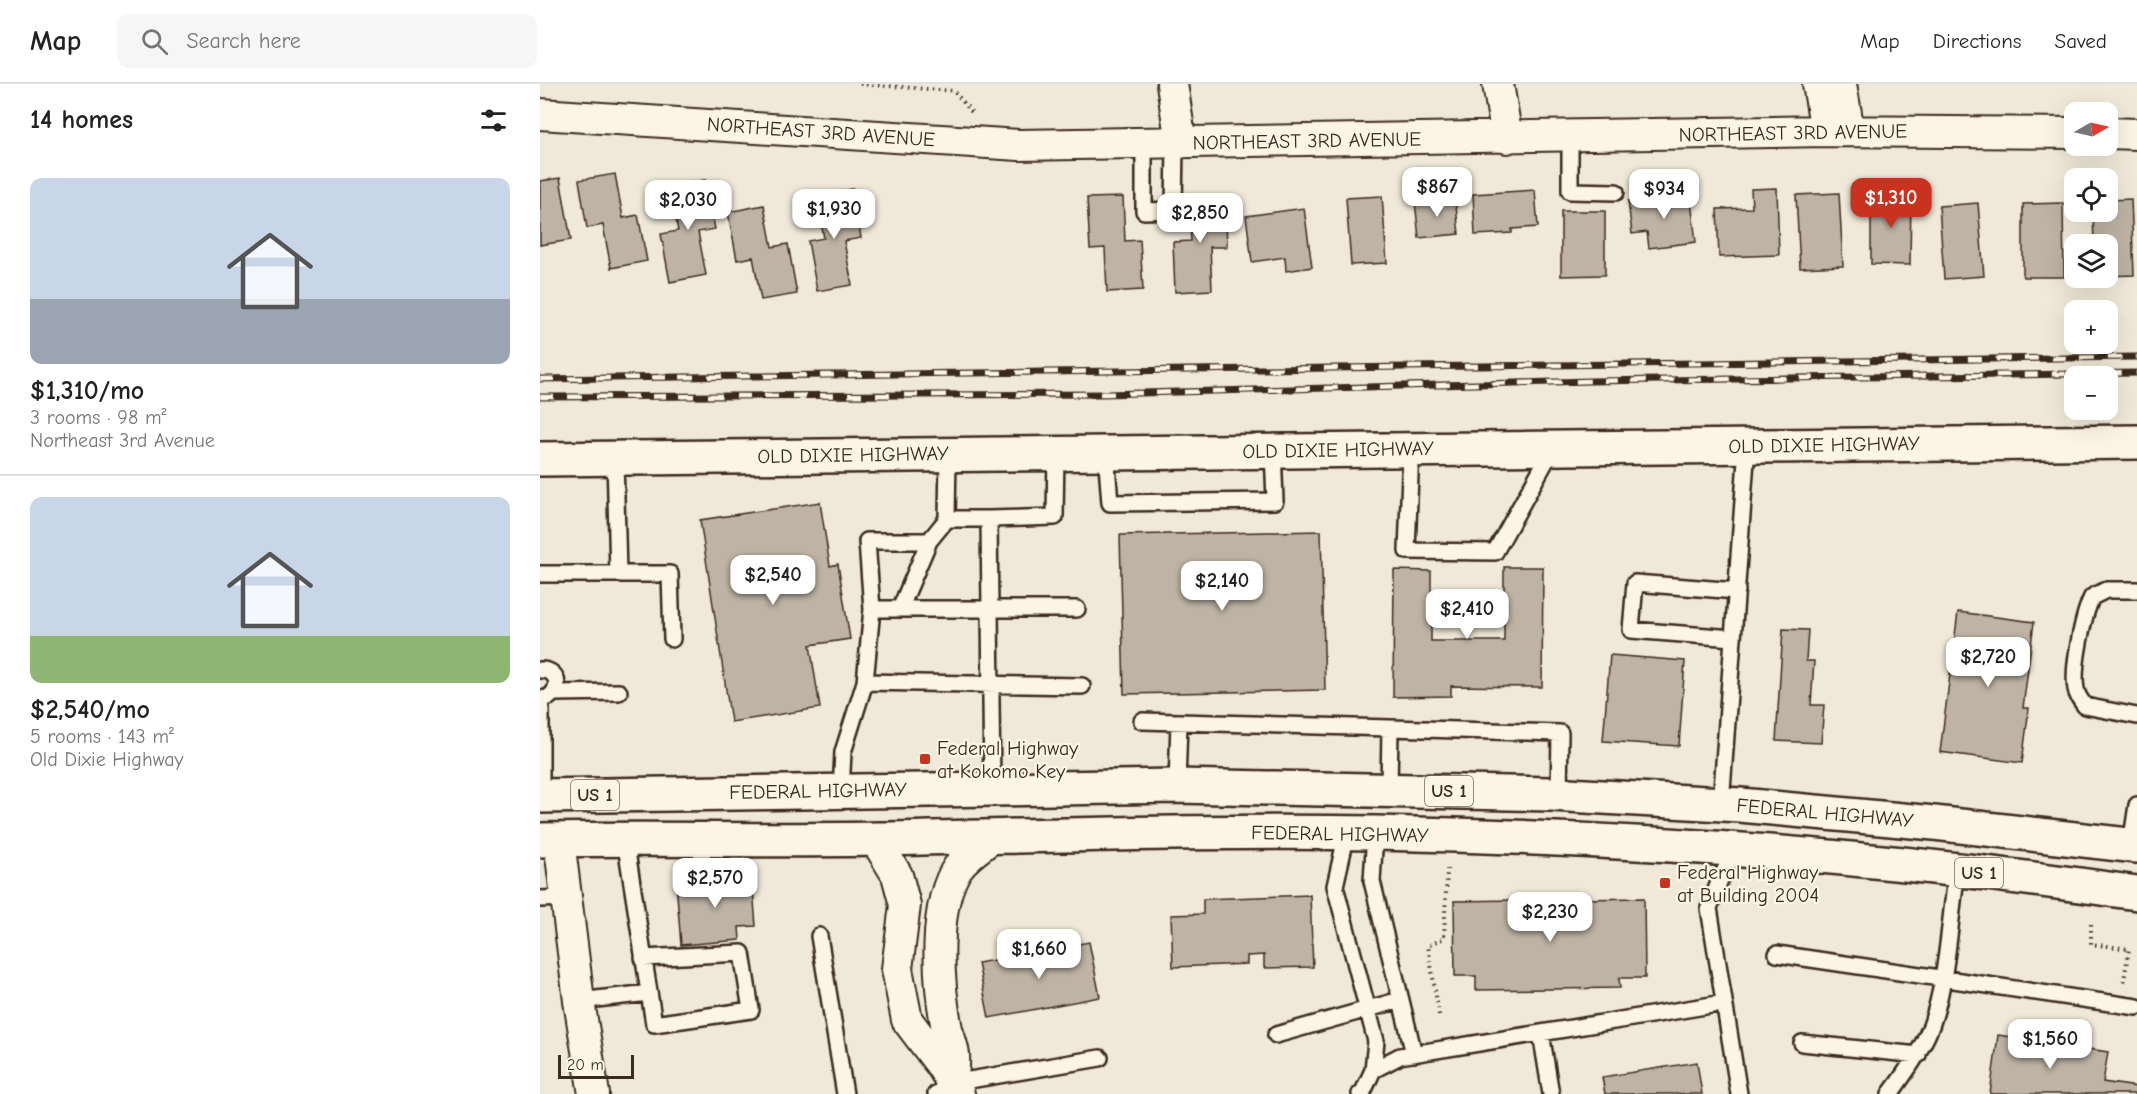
<!DOCTYPE html>
<html lang="en">
<head>
<meta charset="utf-8">
<style>
	body { margin:0; font-family:"Comic Neue",sans-serif; background:#f6f6f6; color:#222; height:100vh; display:flex; flex-direction:column; font-size:22px; white-space:nowrap }
	* { box-sizing:border-box; margin:0 }
	p { font-size:20px; color:#767676 }
	.icon { flex:none; width:33px; height:33px; fill:none; stroke:currentColor; stroke-width:2; stroke-linecap:round; stroke-linejoin:round }
	.map { position:relative; flex:1; overflow:hidden }
	.panel { display:flex; flex-direction:column; background:#fff; width:540px }
	.panel>* { flex:none }
	.needle { width:39px; rotate:81deg }
	.fabs { position:absolute; left:1524px; top:18px; display:grid; gap:12px }
	.fabs a { display:grid; place-items:center; width:54px; height:54px; border-radius:12px; background:#fff; box-shadow:0 6px 24px #0002; font-size:30px }
	.scale { position:absolute; left:18px; bottom:15px; width:76px; box-sizing:border-box; padding-left:6px; border:3px solid #3b2a1e; border-top:0; font-size:16px; line-height:21px; white-space:nowrap; color:#3b2a1e; -webkit-text-stroke:4px #fcf5e5; paint-order:stroke }
	.price { position:absolute; translate:-50% -51px; padding:0 14px; border-radius:12px; background:#fff; color:#222; font-size:20px; line-height:39px; filter:drop-shadow(0 2px 3px #0008) }
	.price::after { content:''; position:absolute; left:50%; top:36px; width:18px; height:14px; margin-left:-9px; background:inherit; clip-path:polygon(0 0,100% 0,50% 100%) }
	.price.active { background:#c8321e; color:#fff }
	ul { padding:0; list-style:none }
	li { display:grid; align-content:center; gap:12px; height:318px; padding:0 30px }
	li+li { border-top:2px solid #e0e0e0 }
	li span { display:grid; place-items:center; height:186px; border-radius:12px; color:#555 }
	li>.icon { margin-inline-start:auto }
	span .icon { width:108px; height:108px; fill:#fffc; stroke-width:1 }
	li b { font-size:26px }
	h2 { display:flex; justify-content:space-between; align-items:center; height:72px; padding:0 30px; font-size:26px }
	header { display:flex; align-items:center; gap:36px; box-sizing:border-box; height:84px; padding:0 30px; background:#fff; border-bottom:2px solid #e0e0e0 }
	header strong { font-size:28px }
	nav { display:flex; gap:33px; margin-inline-start:auto; font-size:21px }
	.search { width:420px; height:54px; background:#f6f6f6; display:flex; align-items:center; gap:15px; box-sizing:border-box; padding:0 21px; border-radius:12px; color:#767676; font-size:22px }
	main { display:flex; flex:1; min-height:0 }
	.map>svg:first-child { display:block }
</style>
</head>
<body>
<header>
<strong>Map</strong>
<div class="search"><svg class="icon" aria-label="search" viewBox="0 0 24 24"><circle cx="10" cy="10" r="6"/><path d="M15 15l6 6"/></svg>Search here</div>
<nav><a>Map</a><a>Directions</a><a>Saved</a></nav>
</header>
<main>
<section class="panel">
<h2>14 homes<svg class="icon" aria-label="filters" viewBox="0 0 24 24"><path d="M4 7h16M4 17h16"/><circle cx="9" cy="7" r="2"/><circle cx="15" cy="17" r="2"/></svg></h2>
<ul>
<li><span style="background:linear-gradient(#c9d6e8 65%,#9aa5b1 0)"><svg class="icon" aria-label="home" viewBox="0 0 24 24"><path d="M3 11l9-7 9 7M6 9v11h12V9"/></svg></span><div><b>$1,310/mo</b><p>3 rooms · 98 m²</p><p>Northeast 3rd Avenue</p></div></li>
<li><span style="background:linear-gradient(#c9d6e8 75%,#8fb573 0)"><svg class="icon" aria-label="home" viewBox="0 0 24 24"><path d="M3 11l9-7 9 7M6 9v11h12V9"/></svg></span><div><b>$2,540/mo</b><p>5 rooms · 143 m²</p><p>Old Dixie Highway</p></div></li>
</ul>
</section>
<div class="map">
<svg width="1597" height="1010" viewBox="0 0 1597 1010">
	<rect width="100%" height="100%" fill="#f0e9d9"/>
	<filter id="ink" filterUnits="userSpaceOnUse"><feTurbulence type="fractalNoise" baseFrequency=".0167" numOctaves="2"/><feDisplacementMap in="SourceGraphic" scale="12" xChannelSelector="R" yChannelSelector="G"/><feConvolveMatrix kernelMatrix="1 2 1 2 8 2 1 2 1" color-interpolation-filters="sRGB"/></filter>
	<g filter="url(#ink)">
		<!-- building -->
		<path fill="#beb3a4" stroke="#3b2a1e" stroke-width="1.5" d="M75,90L83,134L98,131L107,177L71,184L63,141L47,144L39,96Z
			M20,94L31,156L0,161V97Z
			M165,96L175,145L158,148L166,191L130,198L121,150L138,147L130,103Z
			M1237,104L1239,171L1179,173L1177,125L1212,124L1211,105Z
			M313,105L321,154L304,157L312,201L277,207L268,157L284,154L276,112Z
			M995,106L998,143L972,145V149L935,151L933,110Z
			M1150,109L1156,158L1109,164L1107,148L1092,150L1088,117Z
			M1299,109L1303,182L1260,184L1256,111Z
			M1331,109H1371L1370,181L1331,180Z
			M685,112L687,163H670L672,206L635,208L633,158L651,157L649,113Z
			M842,112L847,179L811,181L806,114Z
			M583,113L585,157L600,156L603,206L567,208L565,164L550,165L547,114Z
			M915,113L919,150L879,154L875,117Z
			M1591,115L1594,191L1568,192V160H1554L1553,128H1568V116Z
			M1438,119L1444,192L1404,195L1399,122Z
			M1523,119L1524,193H1483V120Z
			M224,121L232,163L248,160L257,210L221,216L213,173L197,176L188,128Z
			M764,124L772,183L746,187L745,173L712,178L706,132Z
			M1021,127H1065V191L1021,192Z
			M280,418L290,482L298,480L310,555L270,561L280,624L191,638L160,436Z
			M781,447L785,606L584,610L580,451Z
			M964,483H1003L1002,603L911,602V612L853,613L854,486L891,487V557H964Z
			M1418,528L1494,538L1483,624H1489L1482,679L1400,668Z
			M1243,545L1268,546L1266,577H1274L1271,621H1284L1281,659L1236,657Z
			M1070,571L1145,577L1139,662L1063,657Z
			M212,792L216,842L199,843L200,856L141,861L136,798Z
			M770,811L773,883L724,884V871L707,872V880L633,883L631,831L663,830V815Z
			M1104,814L1105,894H1079L1080,904L936,906V892H915L914,817Z
			M549,858L560,913L449,934L438,879Z
			M1458,951L1568,968L1563,998L1597,1003V1010H1450Z
			M1157,978L1162,1010H1065L1062,993Z"/>
		<g fill="none" stroke-linecap="round" stroke-linejoin="round">
			<!-- service casing -->
			<g stroke="#3b2a1e" stroke-width="20">
				<path id="service" d="M1030,53V107L1076,108
					M604,59V127L634,126L635,59
					M871,365L867,467L955,468L1013,364
					M566,368L570,419L735,417L733,366
					M75,374L78,490H130L132,555
					M407,435L408,370
					M0,490H78
					M1597,506H1566L1552,513C1543,531 1532,585 1536,605C1537,612 1541,617 1545,622L1597,632
					M332,525H537
					M360,525L389,457
					M1193,554L1091,546L1095,499L1197,507
					M0,586C18,585 22,603 9,613
					M325,598L332,525L327,457H389L407,435H449
					M15,609L79,608
					M602,637L850,644
					M637,702L639,638
					M452,705L449,435L515,433L516,368
					M849,705L850,644L1020,649L1019,711
					M301,707L303,668L325,598L542,602
					M1,712V614
					M1181,720L1207,362
					M807,749L795,802L836,957L833,986L823,1008L820,1010
					M835,749L832,797L874,970
					M85,755L114,940L211,926L202,869L103,874
					M1591,761L1597,721
					M1196,767L1181,793L1169,824L1199,1010
					M0,815L25,814
					M279,852L305,1010
					M1237,870L1597,923
					M39,917L109,909
					M1001,949L1011,1010
					M736,951L860,916
					M1262,959L1378,971
					M833,986L860,972L1184,919
					M396,1010L412,999L560,974
					M1350,1010C1366,988 1381,967 1391,942C1407,898 1410,834 1417,786"/>
			</g>
			<!-- minor casing -->
			<g stroke="#3b2a1e" stroke-width="34">
				<path id="minor" d="M632,0L641,59
					M958,0L967,54
					M1278,0L1286,47
					M1301,0L1309,47
					M0,30L479,61L1286,47L1534,49
					M1568,49L1597,50
					M335,755L357,791L365,821L357,885L367,936L401,981L419,1010
					M19,756L39,917L54,1010
					M412,999C413,990 415,980 414,971C413,962 409,953 407,945C398,900 392,820 419,782C428,770 443,761 454,752"/>
			</g>
			<!-- tertiary casing -->
			<g stroke="#3b2a1e" stroke-width="38">
				<path id="tertiary" d="M0,375L1597,358"/>
			</g>
			<!-- primary casing -->
			<g stroke="#3b2a1e" stroke-width="38">
				<path id="primary" d="M0,712L637,702L1011,710L1200,721L1394,739L1597,762
					M0,756C113,754 225,757 338,755C504,752 670,746 836,749C1090,754 1346,772 1597,809"/>
			</g>
			<!-- path -->
			<path stroke="#3b2a1e" stroke-width="4" stroke-dasharray="1.5 4.5" stroke-linecap="butt" d="M320,0L414,7L434,31
				M1551,840V860L1589,865L1583,902
				M899,931L888,862L904,854L907,785"/>
			<!-- service -->
			<use href="#service" stroke="#fcf5e5" stroke-width="15"/>
			<!-- minor -->
			<use href="#minor" stroke="#fcf5e5" stroke-width="30"/>
			<!-- tertiary -->
			<use href="#tertiary" stroke="#fcf5e5" stroke-width="33"/>
			<!-- primary -->
			<use href="#primary" stroke="#fcf5e5" stroke-width="33"/>
			<!-- rail casing -->
			<g stroke="#3b2a1e" stroke-width="7">
				<path id="rail" d="M0,295L1597,273
					M0,313L565,310L1051,297L1597,289"/>
			</g>
			<!-- rail -->
			<use href="#rail" stroke="#fcf5e5" stroke-width="4.5" stroke-dasharray="14" stroke-linecap="butt"/>
		</g>
	</g>
	<!-- markers -->
	<g fill="#c8321e" stroke="#fcf5e5" stroke-width="2">
		<rect x="379" y="669" width="12" height="12" rx="3"/>
		<rect x="1119" y="793" width="12" height="12" rx="3"/>
	</g>
	<g text-anchor="middle" dominant-baseline="central" stroke-width="4.5" stroke-linejoin="round" paint-order="stroke">
		<!-- shield labels -->
		<g fill="#fcf5e5" stroke="#75675a" stroke-width="1.5">
			<rect x="885" y="692" width="48" height="30" rx="4.5"/>
			<rect x="31" y="696" width="48" height="30" rx="4.5"/>
			<rect x="1415" y="774" width="48" height="30" rx="4.5"/>
		</g>
		<g font-size="18" font-weight="bold" fill="#3b2a1e">
			<text x="909" y="707">US 1</text>
			<text x="55" y="711">US 1</text>
			<text x="1439" y="789">US 1</text>
		</g>
		<!-- street labels -->
		<g font-size="20" fill="#3b2a1e" stroke="#fcf5e5">
			<text transform="translate(281 48) rotate(4)">NORTHEAST 3RD AVENUE</text>
			<text transform="translate(1253 49) rotate(-1)">NORTHEAST 3RD AVENUE</text>
			<text transform="translate(767 57) rotate(-1)">NORTHEAST 3RD AVENUE</text>
			<text transform="translate(1284 361) rotate(-1)">OLD DIXIE HIGHWAY</text>
			<text transform="translate(798 366) rotate(-1)">OLD DIXIE HIGHWAY</text>
			<text transform="translate(313 371) rotate(-1)">OLD DIXIE HIGHWAY</text>
			<text transform="translate(278 707) rotate(-1)">FEDERAL HIGHWAY</text>
			<text transform="translate(1285 729) rotate(5)">FEDERAL HIGHWAY</text>
			<text transform="translate(800 750) rotate(1)">FEDERAL HIGHWAY</text>
		</g>
		<!-- poi labels -->
		<g font-size="20" fill="#3b2a1e" stroke="#fcf5e5" text-anchor="start">
			<text x="397" y="664">Federal Highway<tspan x="397" dy="23">at Kokomo Key</tspan></text>
			<text x="1137" y="788">Federal Highway<tspan x="1137" dy="23">at Building 2004</tspan></text>
		</g>
	</g>
</svg>
<div class="fabs">
<a><svg class="needle" viewBox="-14 -14 28 28"><path d="M0-13l5 13h-10z" fill="#e53935"/><path d="M0 13l5-13h-10z" fill="#767676"/></svg></a>
<a><svg class="icon" aria-label="locate" viewBox="0 0 24 24"><circle cx="12" cy="12" r="6"/><path d="M12 2v4M12 18v4M2 12h4M18 12h4"/></svg></a>
<a><svg class="icon" aria-label="layers" viewBox="0 0 24 24"><path d="M12 4l9 5-9 5-9-5zM3 14l9 5 9-5"/></svg></a>
<a>+</a>
<a>−</a>
</div>
<div class="scale">20 m</div>
<b class="price" style="left:897px;top:134px">$867</b>
<b class="price" style="left:1124px;top:136px">$934</b>
<b class="price active" style="left:1351px;top:145px">$1,310</b>
<b class="price" style="left:148px;top:147px">$2,030</b>
<b class="price" style="left:294px;top:156px">$1,930</b>
<b class="price" style="left:660px;top:160px">$2,850</b>
<b class="price" style="left:233px;top:522px">$2,540</b>
<b class="price" style="left:682px;top:528px">$2,140</b>
<b class="price" style="left:927px;top:556px">$2,410</b>
<b class="price" style="left:1448px;top:604px">$2,720</b>
<b class="price" style="left:175px;top:825px">$2,570</b>
<b class="price" style="left:1010px;top:859px">$2,230</b>
<b class="price" style="left:499px;top:896px">$1,660</b>
<b class="price" style="left:1510px;top:986px">$1,560</b>
</div>
</main>
</body>
</html>
